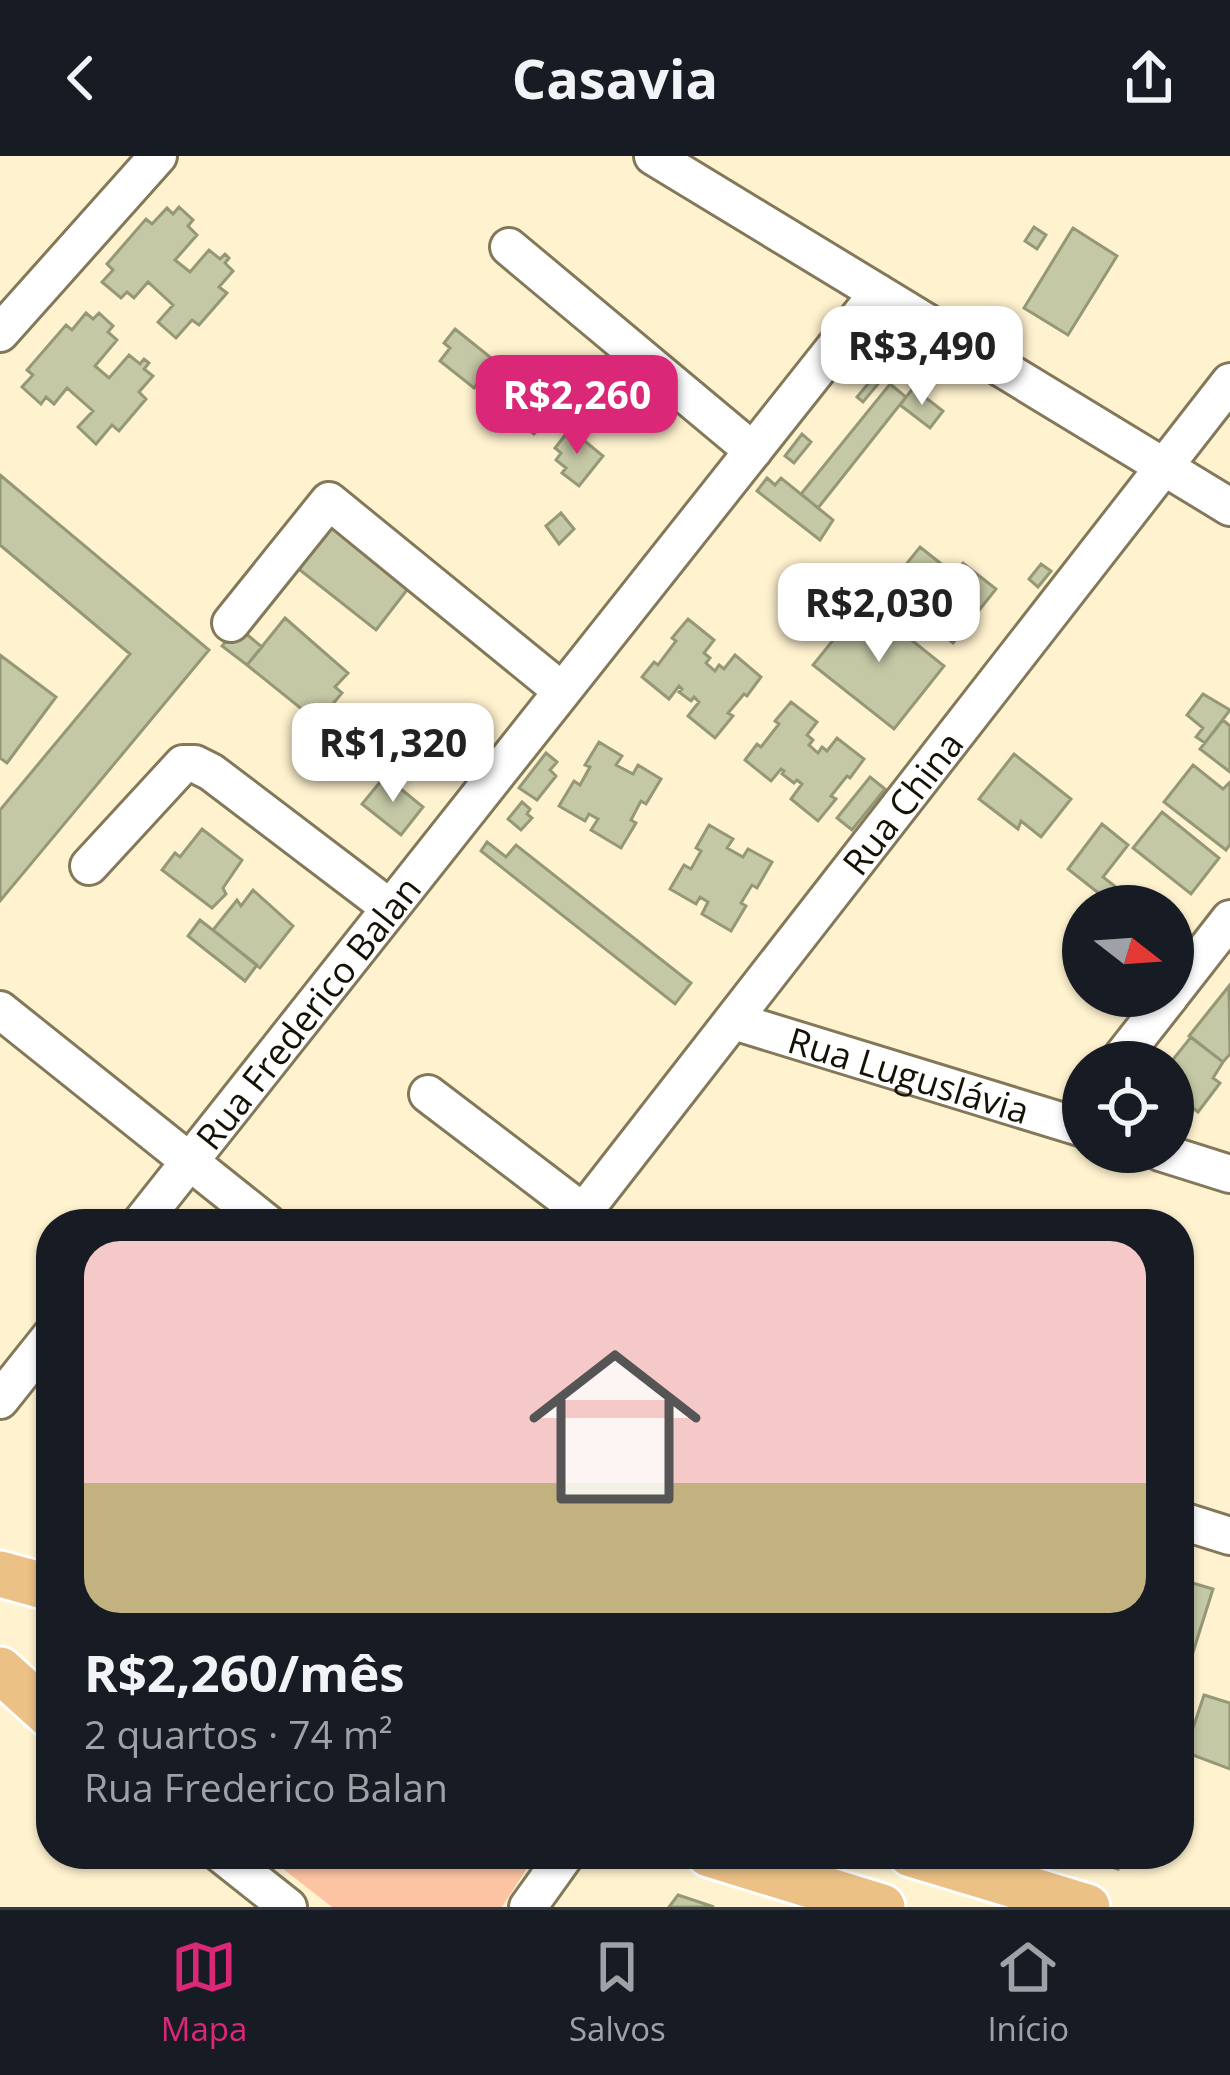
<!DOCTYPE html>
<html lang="pt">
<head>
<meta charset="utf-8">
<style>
	body { margin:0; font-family:"Open Sans",sans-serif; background:#242831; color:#f1f3f6; height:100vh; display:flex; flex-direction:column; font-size:45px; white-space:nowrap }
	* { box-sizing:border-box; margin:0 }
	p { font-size:39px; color:#9ea1a6 }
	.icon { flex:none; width:66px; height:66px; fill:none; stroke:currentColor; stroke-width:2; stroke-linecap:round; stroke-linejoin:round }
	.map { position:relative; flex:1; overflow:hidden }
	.details { position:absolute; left:36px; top:1053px; width:1158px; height:660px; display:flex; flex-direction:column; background:#171b24; border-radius:48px; box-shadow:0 3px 9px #0004 }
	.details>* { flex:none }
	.needle { width:78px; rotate:107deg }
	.controls { position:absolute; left:1062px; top:729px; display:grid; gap:24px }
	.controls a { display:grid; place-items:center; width:132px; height:132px; border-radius:50%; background:#171b24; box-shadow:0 3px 9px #0004; font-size:60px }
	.price { position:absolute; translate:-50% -102px; padding:0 27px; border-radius:24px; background:#fff; color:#222; font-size:39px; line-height:78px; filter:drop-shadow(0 3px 6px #0008) }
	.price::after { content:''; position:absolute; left:50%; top:72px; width:36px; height:27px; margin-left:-18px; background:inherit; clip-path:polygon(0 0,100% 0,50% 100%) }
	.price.active { background:#db2777; color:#fff }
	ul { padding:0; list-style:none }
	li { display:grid; align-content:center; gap:24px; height:636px; padding:0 48px }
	li span { display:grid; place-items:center; height:372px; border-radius:36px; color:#555 }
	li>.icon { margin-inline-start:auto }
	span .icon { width:216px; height:216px; fill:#fffc; stroke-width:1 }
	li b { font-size:51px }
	header { display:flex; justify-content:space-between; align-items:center; height:156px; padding:0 48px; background:#171b24; font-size:54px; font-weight:700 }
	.dock { display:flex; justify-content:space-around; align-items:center; height:168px; border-top:3px solid #363941; background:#171b24; font-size:33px; color:#9ea1a6 }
	.dock a { display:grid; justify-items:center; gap:6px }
	.dock .active { color:#db2777 }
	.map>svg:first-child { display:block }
</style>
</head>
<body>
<header><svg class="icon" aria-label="back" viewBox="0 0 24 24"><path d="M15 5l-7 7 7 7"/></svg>Casavia<svg class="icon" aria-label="share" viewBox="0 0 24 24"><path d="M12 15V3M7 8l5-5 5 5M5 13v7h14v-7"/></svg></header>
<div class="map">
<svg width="1230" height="1751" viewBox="0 0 1230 1751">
	<rect width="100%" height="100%" fill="#fff2cf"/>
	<!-- green -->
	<path fill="#fdc4a4" d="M264,1698H536L502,1751H332Z"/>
	<!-- building -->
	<path fill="#c4c8a5" stroke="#959877" stroke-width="3" d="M179,51L193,64L188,70L197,79L175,104L190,116L209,94L220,103L225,98L229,102L225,107L233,115L219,131L227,137L199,169L192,164L176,182L158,166L173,149L148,126L134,142L127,136L121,142L102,126L113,114L107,108L146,63L152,68L167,52L173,58Z
		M1034,71L1046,79L1037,93L1025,85Z
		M1073,72L1117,100L1068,179L1024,152Z
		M86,157L93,163L99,157L113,170L108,176L117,184L95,210L109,222L129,199L140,208L144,203L149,207L144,213L153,220L139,236L146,243L119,275L112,269L96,288L78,271L93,255L67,232L54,248L46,241L41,248L22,231L33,219L27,214L66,169L72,174Z
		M455,173L495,205L474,232L440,205L450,192L444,187Z
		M877,217L883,222L863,246L857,241Z
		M890,228L906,241L818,352L801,338Z
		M523,231L545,248L541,253L550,259L534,278L520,267L513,275L498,263Z
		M913,232L943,255L930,272L900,249Z
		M570,273L603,300L579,330L562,317L566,312L556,304L561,297L555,292Z
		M802,278L811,286L794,307L785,300Z
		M0,319L209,494L0,745V654L130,498L0,389Z
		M767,322L775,329L781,322L833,364L820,384L757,335Z
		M328,350L417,421L376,474L286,403Z
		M561,357L574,373L559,388L546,370Z
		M920,391L954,418L963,407L996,433L953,487L872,424L882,409L896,421Z
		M1041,408L1051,415L1038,431L1029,423Z
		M864,446L944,510L894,573L813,509Z
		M285,462L348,517L335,531L342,537L326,556L333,561L324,571L247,509Z
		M688,463L714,484L704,497L710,502L706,507L715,515L719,509L724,513L735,499L761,521L747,540L744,538L728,557L733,560L715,582L688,560L699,546L694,541L691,545L679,536L682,533L679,530L669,543L642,521L654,506L658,509L676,485L672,482Z
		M238,471L262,491L247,509L222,490Z
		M0,499L56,541L7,607L0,602Z
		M1203,538L1230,554L1205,587L1196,581L1203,572L1187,559Z
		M791,546L817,566L807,579L813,584L809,589L818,597L822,591L827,595L837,582L864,603L850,622L847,620L831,640L836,643L818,665L791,643L802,628L797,624L794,627L782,618L784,615L781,613L771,625L745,604L757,588L761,591L779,568L775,565Z
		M357,559L390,585L387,588L405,601L388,622L339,584Z
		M1223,564L1230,570V616L1200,593Z
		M599,586L622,600L616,609L633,618L638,609L661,623L646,648L641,645L631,664L636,667L621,692L591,674L598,663L589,658L585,665L559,650L574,625L580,629L590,611L585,609Z
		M546,597L557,606L550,614L556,620L537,644L519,632Z
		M1014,598L1071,643L1041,681L1021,665L1018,673L979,643Z
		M1193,609L1223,633L1230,626V688L1226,694L1164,646Z
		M385,620L423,651L401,679L362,648Z
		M870,621L885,633L852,674L837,662Z
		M522,646L530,653L527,658L532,662L521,674L508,663Z
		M1162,656L1219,702L1191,738L1133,692Z
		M1102,668L1128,689L1103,721L1117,732L1106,743L1068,713Z
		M709,669L733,683L727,692L743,701L748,693L772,706L757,732L752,729L741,747L746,750L731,775L702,758L708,746L700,741L696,748L670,733L684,709L691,713L701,695L696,692Z
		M202,673L242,704L223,732L226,738L212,752L162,714L175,697L180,701Z
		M487,686L506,701L516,689L691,827L675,848L481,695Z
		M253,734L293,770L260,812L213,774L237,744L241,750Z
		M200,764L257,809L245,825L188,780Z
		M1229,830L1230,898L1223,906L1189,880Z
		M1191,881L1223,906L1213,922L1220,927L1198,956L1173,936L1171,906Z
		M1179,1423L1213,1433L1188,1512L1179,1509Z
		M1204,1539L1230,1547V1613L1185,1596Z
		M1086,1698H1122L1118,1713L1085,1703Z
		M678,1739L714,1751H669Z"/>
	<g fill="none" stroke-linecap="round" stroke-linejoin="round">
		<!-- minor casing -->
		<g stroke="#837859" stroke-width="42">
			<g id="minor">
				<path d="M653,0L1230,351"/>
				<path d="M509,91L753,295"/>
				<path d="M0,177L158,0"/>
				<path d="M231,467L329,345L562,535"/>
				<path d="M89,710L183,608H195L211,616L390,752"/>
				<path d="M1173,836L1230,763"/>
				<path d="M0,854L268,1068"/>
				<path id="s1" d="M734,865L1083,972"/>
				<path d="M1118,906L1170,840"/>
				<path d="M428,938L583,1056"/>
				<path d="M1160,996L1230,1018"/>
				<path id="s2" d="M140,1068L878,137"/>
				<path id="s3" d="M574,1068L1230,226"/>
				<path d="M0,1244L51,1180"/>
				<path d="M1179,1364L1230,1380"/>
				<path d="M221,1698L288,1751"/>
				<path d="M528,1751L566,1698"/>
			</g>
		</g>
		<!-- major casing -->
		<g stroke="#fff" stroke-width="51">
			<path id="major" d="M0,1418L51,1432
				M0,1514L51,1560
				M709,1698L882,1751
				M911,1698L1087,1751"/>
		</g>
		<!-- minor -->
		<use href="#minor" stroke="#fff" stroke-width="36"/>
		<!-- major -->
		<use href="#major" stroke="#ebc186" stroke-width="45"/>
	</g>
	<g text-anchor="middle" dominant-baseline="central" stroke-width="10" stroke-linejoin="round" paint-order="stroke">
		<!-- street labels -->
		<g font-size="36" fill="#151105" stroke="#fff2cf">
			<text stroke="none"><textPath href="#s3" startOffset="534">Rua China</textPath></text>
			<text stroke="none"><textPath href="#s2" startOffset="270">Rua Frederico Balan</textPath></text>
			<text stroke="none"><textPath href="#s1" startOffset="183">Rua Luguslávia</textPath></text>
		</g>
	</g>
</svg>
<div class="controls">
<a><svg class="needle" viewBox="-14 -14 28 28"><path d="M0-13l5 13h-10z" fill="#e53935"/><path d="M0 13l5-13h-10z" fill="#9ea1a6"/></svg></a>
<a><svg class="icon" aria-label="locate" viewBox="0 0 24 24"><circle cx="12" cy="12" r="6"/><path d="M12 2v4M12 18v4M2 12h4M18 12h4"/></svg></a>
</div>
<b class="price" style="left:922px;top:252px">R$3,490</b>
<b class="price active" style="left:577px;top:301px">R$2,260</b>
<b class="price" style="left:879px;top:509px">R$2,030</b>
<b class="price" style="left:393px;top:649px">R$1,320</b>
<section class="details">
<ul>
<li><span style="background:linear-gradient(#f6c9c9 65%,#c2b280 0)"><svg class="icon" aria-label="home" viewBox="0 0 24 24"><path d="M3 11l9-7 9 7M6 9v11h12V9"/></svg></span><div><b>R$2,260/mês</b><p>2 quartos · 74 m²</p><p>Rua Frederico Balan</p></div></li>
</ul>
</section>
</div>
<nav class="dock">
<a class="active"><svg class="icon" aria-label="map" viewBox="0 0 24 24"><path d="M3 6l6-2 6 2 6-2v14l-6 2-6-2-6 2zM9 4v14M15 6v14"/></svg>Mapa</a>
<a><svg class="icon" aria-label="saved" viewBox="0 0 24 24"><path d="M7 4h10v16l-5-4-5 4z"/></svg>Salvos</a>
<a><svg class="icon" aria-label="home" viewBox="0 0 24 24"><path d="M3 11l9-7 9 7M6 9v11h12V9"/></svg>Início</a>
</nav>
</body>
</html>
